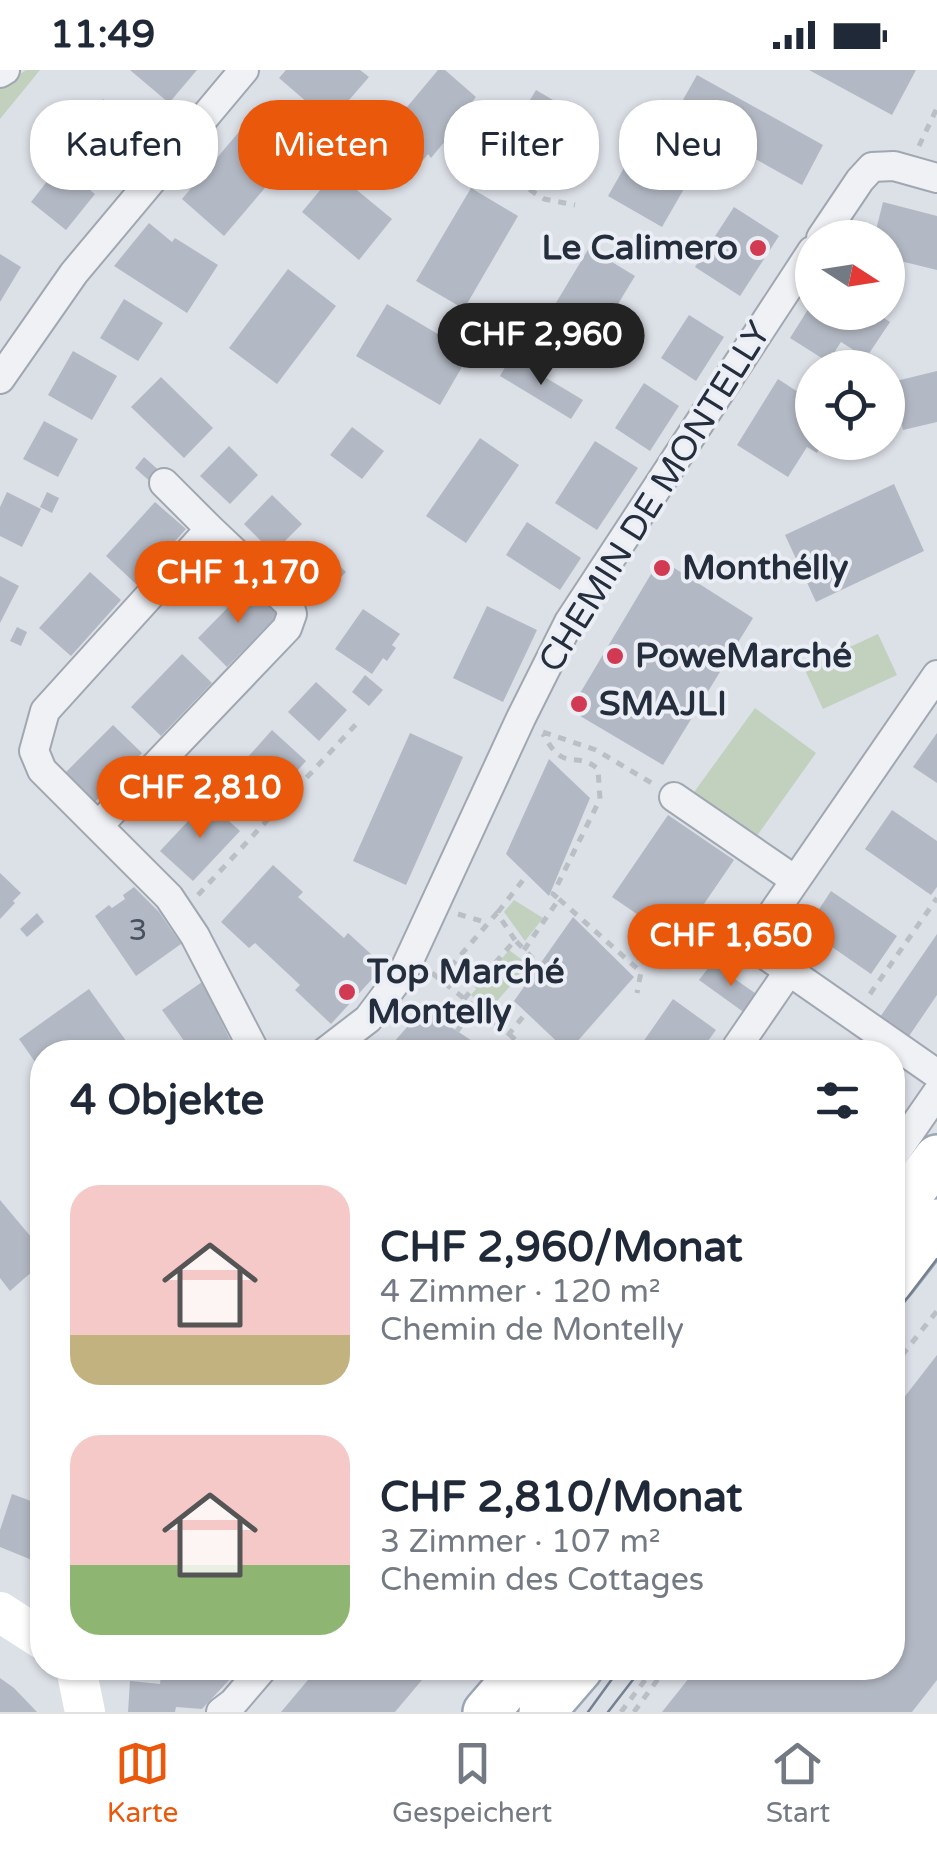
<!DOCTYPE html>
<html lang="de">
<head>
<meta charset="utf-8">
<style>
	body { margin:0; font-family:"Varela Round",sans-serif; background:#f6f6f7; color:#1f2937; height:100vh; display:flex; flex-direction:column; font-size:38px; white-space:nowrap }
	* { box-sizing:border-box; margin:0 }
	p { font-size:32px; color:#747a83 }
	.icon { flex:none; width:55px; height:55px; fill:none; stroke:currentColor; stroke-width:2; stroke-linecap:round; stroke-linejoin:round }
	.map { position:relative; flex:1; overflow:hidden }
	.details { position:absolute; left:30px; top:970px; width:875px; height:640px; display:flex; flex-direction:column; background:#fff; border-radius:40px; box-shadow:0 2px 8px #0004 }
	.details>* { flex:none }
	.guide { position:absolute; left:30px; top:30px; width:878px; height:90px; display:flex; gap:20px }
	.needle { width:65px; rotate:102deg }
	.fabs { position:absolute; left:795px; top:150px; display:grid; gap:20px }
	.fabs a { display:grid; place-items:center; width:110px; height:110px; border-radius:50%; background:#fff; box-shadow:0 2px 8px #0004; font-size:50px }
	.price { position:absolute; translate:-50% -85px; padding:0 22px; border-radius:35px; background:#ea580c; color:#fff; font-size:32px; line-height:65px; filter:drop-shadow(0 2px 5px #0008) }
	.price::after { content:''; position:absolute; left:50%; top:60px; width:30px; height:22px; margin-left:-15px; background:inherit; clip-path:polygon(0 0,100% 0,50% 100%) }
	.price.active { background:#222; color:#fff }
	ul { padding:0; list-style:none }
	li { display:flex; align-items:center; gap:30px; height:250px; padding:0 40px }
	li span { display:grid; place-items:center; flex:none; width:280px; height:200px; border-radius:30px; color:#555 }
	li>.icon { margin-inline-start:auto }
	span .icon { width:120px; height:120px; fill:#fffc; stroke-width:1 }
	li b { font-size:42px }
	h2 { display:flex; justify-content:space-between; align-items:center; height:120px; padding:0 40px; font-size:42px }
	.pill { padding:0 35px; border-radius:40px; background:#fff; box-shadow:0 2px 8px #0004; font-size:35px; line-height:90px }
	.pill.active { background:#ea580c; color:#fff }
	.status { display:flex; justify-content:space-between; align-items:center; height:70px; padding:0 50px; background:#fff; direction:ltr }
	.status svg { height:28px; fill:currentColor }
	.tabs { display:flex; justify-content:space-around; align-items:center; height:140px; border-top:2px solid #e0e1e3; background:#fff; font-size:28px; color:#747a83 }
	.tabs a { display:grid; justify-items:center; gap:5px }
	.tabs .active { color:#ea580c }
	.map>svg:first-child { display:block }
</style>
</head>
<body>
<div class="status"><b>11:49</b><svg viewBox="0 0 49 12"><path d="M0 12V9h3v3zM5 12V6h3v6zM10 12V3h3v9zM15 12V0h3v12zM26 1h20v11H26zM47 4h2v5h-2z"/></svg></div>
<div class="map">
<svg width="937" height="1642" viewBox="0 0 937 1642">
	<rect width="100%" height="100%" fill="#dce0e7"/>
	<!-- green -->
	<path fill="#c2d1bd" d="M26,0H40L0,49V18Z
		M878,564L897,605L823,639L804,598Z
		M755,638L816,683L754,770L692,725Z
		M514,830L543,848L525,871L504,842Z
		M509,880L529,895L488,941L471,925Z"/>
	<!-- building -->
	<path fill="#b3b9c4" d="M130,0H197L169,33Z
		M286,0H360L369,7L330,52L279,8Z
		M438,0H445L476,27L457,50L460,53L431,88L428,84L407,110L371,80Z
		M809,0H916L892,45Z
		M697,5L823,75L802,115L675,44Z
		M536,20L582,47L545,110L498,83Z
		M103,29L140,62L111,95L74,63Z
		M255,43L298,79L224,166L182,129Z
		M48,50L71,65L58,85L35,69Z
		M637,75L692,105L662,157L608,126Z
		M59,96L95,124L66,160L31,132Z
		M335,102L392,149L359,190L302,142Z
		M471,118L518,146L464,239L416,211Z
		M883,132L937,146V200L888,188V168H874Z
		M734,137L779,166L740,226L695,197Z
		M149,153L172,172L175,168L218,195L187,243L114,196Z
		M589,178L635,206L579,298L533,271Z
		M0,184L21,197L0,232Z
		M288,199L336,236L277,314L229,278Z
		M124,229L163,253L138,291L100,268Z
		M812,233V242H875L890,252L866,288L841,272L828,292L790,268Z
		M387,234L470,283L440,335L356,286Z
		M689,245L724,267L696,311L661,288Z
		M73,281L117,306L92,350L48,325Z
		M511,287L583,330L571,349L500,306Z
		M937,301V352L903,360L892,312Z
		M161,307L213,358L184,388L131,337Z
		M778,309L812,331V372H823L817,383L807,377L788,407L737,375Z
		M644,313L679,336L650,381L615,358Z
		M44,351L78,369L58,407L23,389Z
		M352,357L384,381L362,409L330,385Z
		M480,368L519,395L466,473L426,446Z
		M595,371L638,398L597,460L555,433Z
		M229,376L258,405L230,434L200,406Z
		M144,387L163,404L154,415L135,398Z
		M894,414L924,481L816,532L785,465Z
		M7,422L41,439L22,477L0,466V437Z
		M47,422L59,428L52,443L40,437Z
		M272,425L302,454L273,483L244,454Z
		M155,432L186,459L136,514L106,486Z
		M527,452L581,488L560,520L506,485Z
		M316,473L346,502L317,532L287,503Z
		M660,489L753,548L663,695L570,640Z
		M90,502L121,530L71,586L39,558Z
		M0,506L19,516L0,553Z
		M250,515L279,544L227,597L198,568Z
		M487,536L537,560L503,632L453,608Z
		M363,539L400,564L392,575L396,578L387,591L383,588L372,604L335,579Z
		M17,557L27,562L21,576L10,571Z
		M182,584L212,613L161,666L131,637Z
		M365,605L383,620L369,636L352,622Z
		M316,612L347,640L319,671L288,642Z
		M113,655L142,683L91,736L61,707Z
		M272,660L306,691L256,747L222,716Z
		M410,663L463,687L406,815L353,791Z
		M937,663V713L913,697Z
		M549,689L590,728L549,826L506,784Z
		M207,731L240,761L193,811L160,781Z
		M892,740L937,771V817L931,825L865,779Z
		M668,745L734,790L678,872L612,827Z
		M273,795L303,822L298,827L344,868L348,863L384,896L331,954L295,920L300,915L255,873L249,878L221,852Z
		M0,803L21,823L13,831L15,833L0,849Z
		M134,817L159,842L181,874L136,906L95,846L109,835L112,838L125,829L123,825Z
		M831,821L897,866L871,904L806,859Z
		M37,843L44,852L27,867L20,859Z
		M573,847L634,907L568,982L514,931Z
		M937,864V925L905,972L876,953Z
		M712,893L762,928L749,946L699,910Z
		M202,912L236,982H192L162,940Z
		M89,919L134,982H42V1002L19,969Z
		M673,929L716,960L700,982H636Z
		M423,939L457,961L489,982H385Z
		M42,1060V1086L30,1069Z
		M0,1130L42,1180V1193L10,1221L0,1208Z
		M937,1285V1610L912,1642H662L697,1598H892V1343Z
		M40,1393H42V1494L0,1477V1460L12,1424L31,1431L36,1428Z
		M130,1598H214L230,1609L202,1639L176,1637L175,1642H128L130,1611L160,1614L161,1605L130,1600Z
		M318,1598H432L395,1642H281Z
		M0,1608L14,1618L37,1642H0Z"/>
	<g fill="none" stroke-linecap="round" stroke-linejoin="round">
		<!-- street casing -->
		<g stroke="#a1a7b1" stroke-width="32">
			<path id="street" d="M0,3L5,0
				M821,168L860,110L872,97L894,96L937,108
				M0,309L74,203L244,0
				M164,413L210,459L45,641L34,681L42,700L169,827L195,866L255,982
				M674,727L795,810
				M98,756L287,558L292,544L289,534L210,459
				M789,901L937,1004
				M737,977L789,901L751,875L937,605
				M325,982L368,949L404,901L521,648L569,552L812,181
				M894,1085L937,1023
				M221,1642L233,1633L263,1598"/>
		</g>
		<!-- primary casing -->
		<g stroke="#9ba5b3" stroke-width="50">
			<path id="primary" d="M892,1148L937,1088
				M892,1210L937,1152
				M486,1642L524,1598
				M542,1642L580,1598"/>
		</g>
		<!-- path -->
		<path stroke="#babec5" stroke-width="5" stroke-dasharray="8 8" stroke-linecap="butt" d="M449,67L544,129L575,135
			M919,76L937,38
			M543,662L596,680L655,715
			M198,825L359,651
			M559,829L641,902L637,923
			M498,842L527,805
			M458,844L488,853
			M524,880L559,829L553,824L600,729L598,699C574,679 565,705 543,664
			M432,903L509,964L526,943
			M440,909L497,843L515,870
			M870,924L937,828
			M464,929L515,870L539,895
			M457,961L475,937
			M509,964L529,982
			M892,1298L937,1241
			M621,1642L654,1598
			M634,1642L666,1598"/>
		<!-- street -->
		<use href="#street" stroke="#eff1f5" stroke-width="28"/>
		<!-- secondary -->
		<path stroke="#fff" stroke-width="40" d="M0,1542L42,1569
			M76,1598L85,1642"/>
		<!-- primary -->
		<use href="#primary" stroke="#fff" stroke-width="45"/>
		<!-- tram -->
		<path stroke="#758091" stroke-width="2.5" d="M892,1248L937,1189
			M588,1642L620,1598
			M608,1642L642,1598"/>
	</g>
	<!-- markers -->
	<g fill="#d23a53" stroke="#ebeff5" stroke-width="4">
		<circle cx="758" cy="178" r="10"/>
		<circle cx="662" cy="498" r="10"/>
		<circle cx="615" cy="586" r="10"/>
		<circle cx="579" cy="634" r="10"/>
		<circle cx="347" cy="922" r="10"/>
	</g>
	<g text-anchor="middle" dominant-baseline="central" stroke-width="8" stroke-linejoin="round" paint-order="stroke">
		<!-- number labels -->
		<g font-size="30" fill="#48515f">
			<text x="138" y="860">3</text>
		</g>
		<!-- poi labels -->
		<g font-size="35" font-weight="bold" fill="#252e3d" stroke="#ebeff5" text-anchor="start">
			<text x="738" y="178" text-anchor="end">Le Calimero</text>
			<text x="682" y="498">Monthélly</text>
			<text x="635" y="586">PoweMarché</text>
			<text x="599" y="634">SMAJLI</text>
			<text x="367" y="902">Top Marché<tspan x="367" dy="40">Montelly</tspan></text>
		</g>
		<!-- street labels -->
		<g font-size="35" fill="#252e3d" stroke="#ebeff5">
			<text transform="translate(655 427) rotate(-58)">CHEMIN DE MONTELLY</text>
		</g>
	</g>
</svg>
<div class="fabs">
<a><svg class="needle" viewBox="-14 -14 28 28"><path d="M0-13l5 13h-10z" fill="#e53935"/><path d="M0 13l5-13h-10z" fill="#747a83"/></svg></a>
<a><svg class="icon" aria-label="locate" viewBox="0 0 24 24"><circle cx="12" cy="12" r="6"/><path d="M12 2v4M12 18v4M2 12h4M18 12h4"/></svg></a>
</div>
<b class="price active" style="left:541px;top:318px">CHF 2,960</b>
<b class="price" style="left:238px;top:556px">CHF 1,170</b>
<b class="price" style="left:200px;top:771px">CHF 2,810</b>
<b class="price" style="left:731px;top:919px">CHF 1,650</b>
<div class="guide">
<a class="pill">Kaufen</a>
<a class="pill active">Mieten</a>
<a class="pill">Filter</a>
<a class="pill">Neu</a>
</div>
<section class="details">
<h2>4 Objekte<svg class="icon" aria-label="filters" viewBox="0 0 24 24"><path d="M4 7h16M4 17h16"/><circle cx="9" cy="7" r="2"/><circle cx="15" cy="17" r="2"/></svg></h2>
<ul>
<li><span style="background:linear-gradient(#f6c9c9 75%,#c2b280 0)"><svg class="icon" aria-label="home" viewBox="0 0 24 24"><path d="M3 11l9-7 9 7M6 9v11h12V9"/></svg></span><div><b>CHF 2,960/Monat</b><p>4 Zimmer · 120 m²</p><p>Chemin de Montelly</p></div></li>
<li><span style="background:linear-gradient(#f6c9c9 65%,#8fb573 0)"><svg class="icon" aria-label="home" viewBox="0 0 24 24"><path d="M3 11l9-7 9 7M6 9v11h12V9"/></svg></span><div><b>CHF 2,810/Monat</b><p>3 Zimmer · 107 m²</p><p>Chemin des Cottages</p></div></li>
</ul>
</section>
</div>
<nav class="tabs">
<a class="active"><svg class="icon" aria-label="map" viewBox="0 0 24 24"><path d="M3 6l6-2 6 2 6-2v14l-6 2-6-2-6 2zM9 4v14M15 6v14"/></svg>Karte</a>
<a><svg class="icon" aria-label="saved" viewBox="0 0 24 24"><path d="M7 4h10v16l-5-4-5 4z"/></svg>Gespeichert</a>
<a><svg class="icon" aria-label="home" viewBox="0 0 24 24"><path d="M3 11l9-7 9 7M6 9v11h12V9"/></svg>Start</a>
</nav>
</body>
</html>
